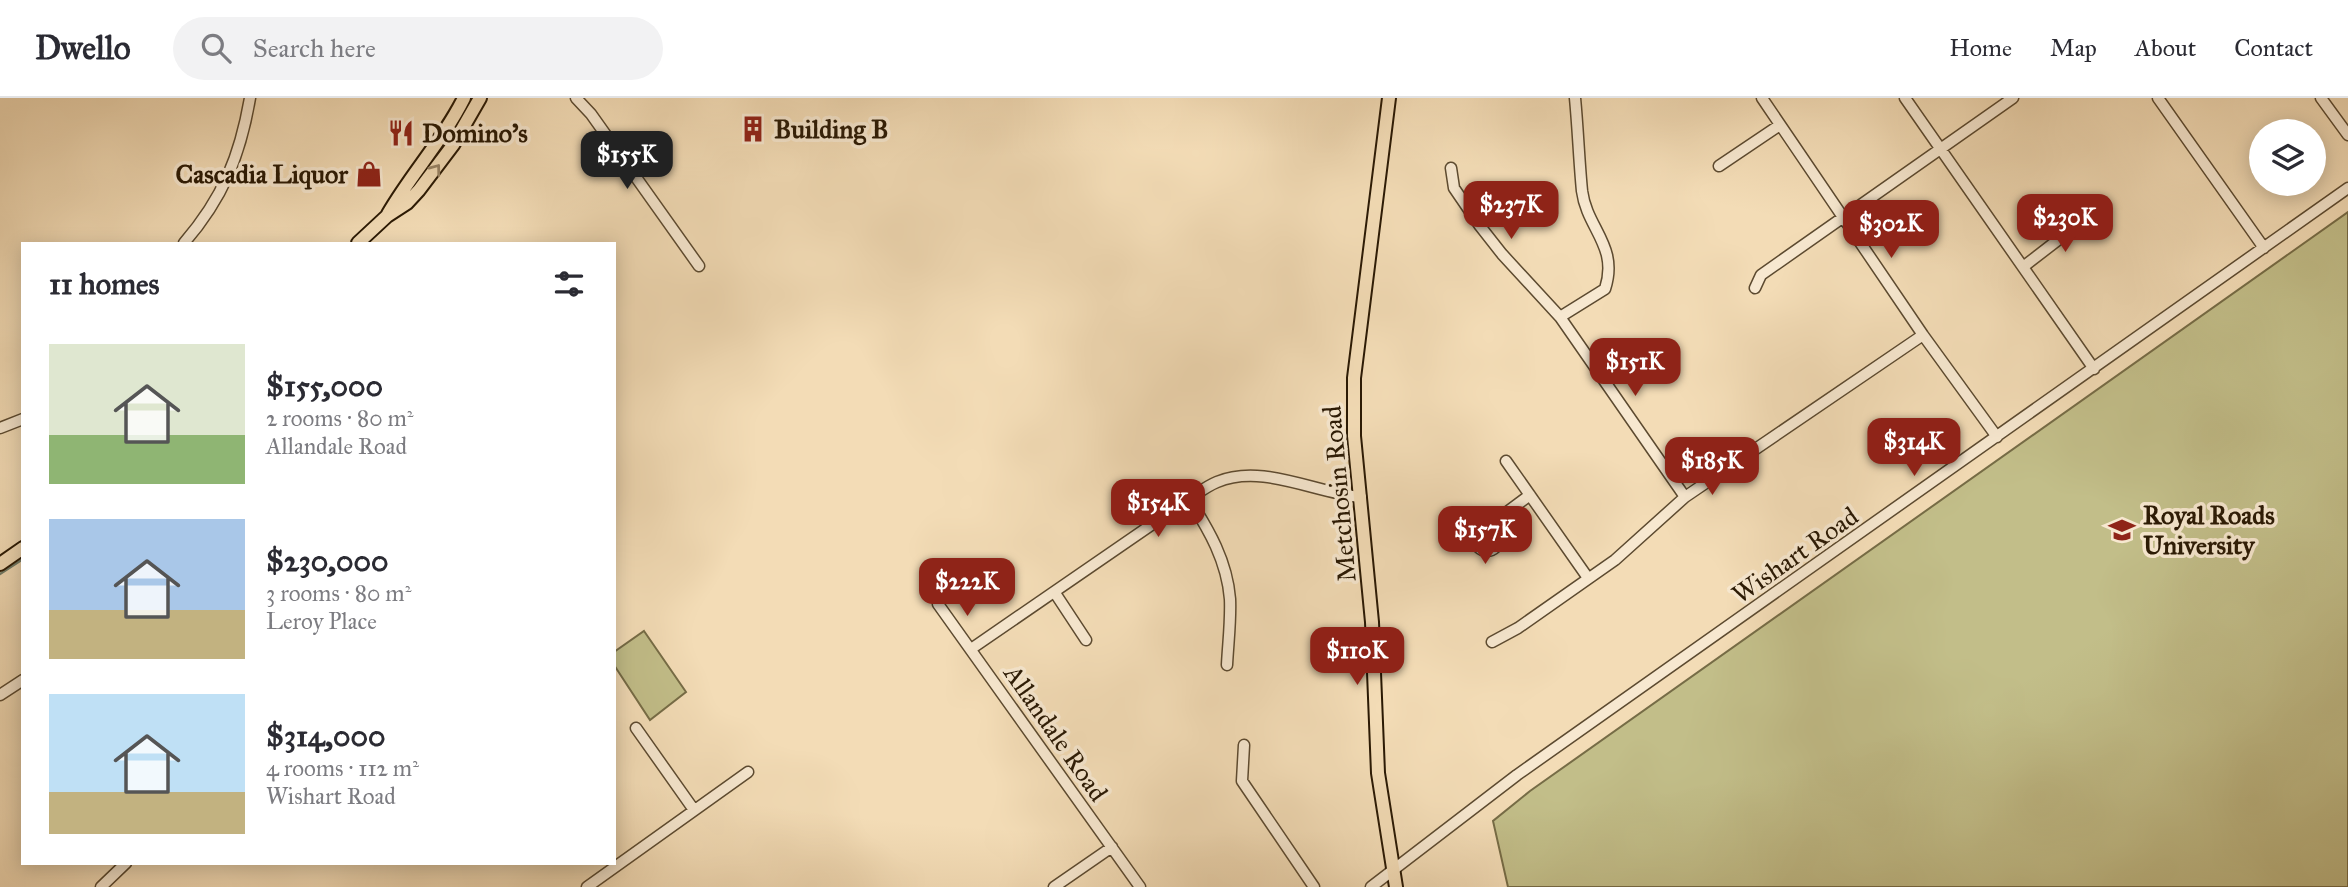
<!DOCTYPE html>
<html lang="en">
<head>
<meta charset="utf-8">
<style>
	body { margin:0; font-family:"IM FELL Great Primer",serif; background:#f2f2f3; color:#2b2b33; height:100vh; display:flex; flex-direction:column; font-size:26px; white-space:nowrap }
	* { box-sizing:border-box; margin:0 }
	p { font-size:23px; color:#7c7c81 }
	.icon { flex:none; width:38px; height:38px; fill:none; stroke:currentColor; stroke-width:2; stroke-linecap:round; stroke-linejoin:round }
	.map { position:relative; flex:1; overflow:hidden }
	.panel { position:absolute; left:21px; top:144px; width:595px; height:623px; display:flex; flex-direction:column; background:#fff; border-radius:0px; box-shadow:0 4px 18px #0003 }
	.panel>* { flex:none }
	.tools { position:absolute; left:2249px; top:21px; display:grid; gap:14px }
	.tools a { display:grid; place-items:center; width:77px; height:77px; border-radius:50%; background:#fff; box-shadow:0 4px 18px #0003; font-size:35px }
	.price { position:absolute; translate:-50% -60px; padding:0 16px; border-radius:14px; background:#8f2418; color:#fff; font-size:23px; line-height:46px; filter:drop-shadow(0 2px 4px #0008) }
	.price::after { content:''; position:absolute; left:50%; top:42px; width:21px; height:16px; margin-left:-10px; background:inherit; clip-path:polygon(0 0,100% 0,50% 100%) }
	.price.selected { background:#222; color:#fff }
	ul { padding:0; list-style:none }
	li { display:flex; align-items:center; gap:21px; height:175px; padding:0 28px }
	li span { display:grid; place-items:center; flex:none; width:196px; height:140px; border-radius:0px; color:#555 }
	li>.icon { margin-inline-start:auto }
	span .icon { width:84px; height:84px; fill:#fffc; stroke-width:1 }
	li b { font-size:30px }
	h2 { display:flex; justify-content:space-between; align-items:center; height:84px; padding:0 28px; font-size:30px }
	header { display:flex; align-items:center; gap:42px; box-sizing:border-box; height:98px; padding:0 35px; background:#fff; border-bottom:2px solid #e1e1e2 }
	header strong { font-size:33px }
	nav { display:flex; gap:38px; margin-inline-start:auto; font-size:24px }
	.search { width:490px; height:63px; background:#f2f2f3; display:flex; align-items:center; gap:18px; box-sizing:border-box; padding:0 24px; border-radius:38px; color:#7c7c81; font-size:26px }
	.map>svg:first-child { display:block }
</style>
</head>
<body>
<header>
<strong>Dwello</strong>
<div class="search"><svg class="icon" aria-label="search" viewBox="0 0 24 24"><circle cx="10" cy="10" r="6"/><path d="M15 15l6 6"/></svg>Search here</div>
<nav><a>Home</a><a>Map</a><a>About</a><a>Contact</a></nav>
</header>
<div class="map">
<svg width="2348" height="789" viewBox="0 0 2348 789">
	<rect width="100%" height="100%" fill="#f3dcb6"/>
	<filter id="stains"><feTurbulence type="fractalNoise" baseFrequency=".00286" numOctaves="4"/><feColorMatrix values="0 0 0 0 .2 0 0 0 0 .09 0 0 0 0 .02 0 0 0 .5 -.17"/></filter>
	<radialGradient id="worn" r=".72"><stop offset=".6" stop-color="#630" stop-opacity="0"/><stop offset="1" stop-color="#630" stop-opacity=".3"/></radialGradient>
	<!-- green -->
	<path fill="#c2be89" stroke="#766c46" stroke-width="2" d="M2348,114V789H1508L1493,723L1530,693Z
		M644,533L686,594L650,622L614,567V554Z"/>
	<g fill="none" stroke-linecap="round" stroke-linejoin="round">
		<!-- stream -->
		<path stroke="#6e7b69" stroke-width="2.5" d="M0,476L23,461"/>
		<!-- minor casing -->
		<g stroke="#5c4a30" stroke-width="13">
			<path id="minor" d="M576,0L591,16L699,168
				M1762,0L1923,237L1997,339
				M1905,0L2094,271
				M2158,0L2264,150
				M2321,0L2348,37
				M1719,68L1780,27
				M1451,70L1454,90L1480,128L1502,156L1560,219L1685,399
				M184,145C223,100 240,58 250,0
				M2023,169L2089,118
				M1755,190L1761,177L2013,0
				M1560,219L1605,191C1619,148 1587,131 1582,93C1579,62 1578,31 1575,0
				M0,330L23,321
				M1506,363L1588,480
				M1189,401C1209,432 1227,463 1230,501C1231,523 1228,546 1227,567
				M1475 441a12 12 0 1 1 24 0a12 12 0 1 1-24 0Z
				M1493,430L1499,420L1530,397
				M1055,495L1086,542
				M938,506L1140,789
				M1492,544L1518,530L1615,462L1685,399L1923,237
				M971,551L1189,401C1198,395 1207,388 1217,384C1262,365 1315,395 1361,399
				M0,597L23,582
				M636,630L694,712
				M1244,647L1242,683L1314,789
				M101,789L126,765
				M587,789L748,674
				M1054,789L1112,749
				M1371,789L1517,677L2348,90"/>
		</g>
		<!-- major casing -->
		<g stroke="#2a1904" stroke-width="16">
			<path id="major" d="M1389,0L1354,280V338L1372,524L1378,675L1396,789
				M388,116C411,76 443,42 464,0
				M358,145L387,118L407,105L419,92L453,47L480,0
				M0,466L23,450"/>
		</g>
		<!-- minor -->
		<use href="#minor" stroke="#f7e8d0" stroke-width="10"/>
		<!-- major -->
		<use href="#major" stroke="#f3dcb6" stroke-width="12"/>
	</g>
	<!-- one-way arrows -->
	<defs><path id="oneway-chevron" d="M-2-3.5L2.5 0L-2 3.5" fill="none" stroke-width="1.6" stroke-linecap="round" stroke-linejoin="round" transform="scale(1.75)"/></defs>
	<use stroke="#998466" href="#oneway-chevron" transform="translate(436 71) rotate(-53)"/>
	<!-- icons -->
	<defs>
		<g id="building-bare" transform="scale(2.1)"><path d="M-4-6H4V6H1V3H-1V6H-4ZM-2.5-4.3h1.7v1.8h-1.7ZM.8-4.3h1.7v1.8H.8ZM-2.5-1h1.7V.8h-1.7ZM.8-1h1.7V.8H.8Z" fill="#8f2418" stroke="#f7e8d0" stroke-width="2.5" paint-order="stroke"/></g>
		<g id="restaurant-bare" transform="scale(2.1)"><path d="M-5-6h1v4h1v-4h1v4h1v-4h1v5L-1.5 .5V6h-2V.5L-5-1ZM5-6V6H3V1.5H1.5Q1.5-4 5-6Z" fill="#8f2418" stroke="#f7e8d0" stroke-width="2.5" paint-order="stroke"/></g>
		<g id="shop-bare" transform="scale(2.1)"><path d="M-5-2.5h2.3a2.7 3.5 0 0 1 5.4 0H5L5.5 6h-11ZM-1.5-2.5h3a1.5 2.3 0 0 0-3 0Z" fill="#8f2418" stroke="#f7e8d0" stroke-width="2.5" paint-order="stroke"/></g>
		<g id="university-bare" transform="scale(2.1)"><path d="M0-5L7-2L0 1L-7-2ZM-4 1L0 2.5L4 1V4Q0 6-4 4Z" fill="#8f2418" stroke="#f7e8d0" stroke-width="2.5" paint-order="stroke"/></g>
	</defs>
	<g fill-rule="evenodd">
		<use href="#building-bare" x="753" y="31"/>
		<use href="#restaurant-bare" x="401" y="35"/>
		<use href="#shop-bare" x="369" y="76"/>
		<use href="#university-bare" x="2122" y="432"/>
	</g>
	<g text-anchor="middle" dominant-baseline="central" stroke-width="7" stroke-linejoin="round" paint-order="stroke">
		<!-- poi labels -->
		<g font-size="26" font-weight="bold" fill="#2a1904" stroke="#f7e8d0" text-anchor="start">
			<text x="774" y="31">Building B</text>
			<text x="422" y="35">Domino's</text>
			<text x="348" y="76" text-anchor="end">Cascadia Liquor</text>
			<text x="2143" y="417">Royal Roads<tspan x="2143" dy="30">University</tspan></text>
		</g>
		<!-- street labels -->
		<g font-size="26" fill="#2a1904" stroke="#f7e8d0">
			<text transform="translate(1339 396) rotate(-95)">Metchosin Road</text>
			<text transform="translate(1795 457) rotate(-35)">Wishart Road</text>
			<text transform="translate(1056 635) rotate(55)">Allandale Road</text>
		</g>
	</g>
	<rect width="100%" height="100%" filter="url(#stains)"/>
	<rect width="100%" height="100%" fill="url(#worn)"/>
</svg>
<div class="tools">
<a><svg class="icon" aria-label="layers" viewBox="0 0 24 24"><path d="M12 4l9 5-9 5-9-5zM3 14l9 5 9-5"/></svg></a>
</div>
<b class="price selected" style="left:627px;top:93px">$155K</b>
<b class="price" style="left:1511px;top:143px">$237K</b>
<b class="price" style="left:2065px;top:156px">$230K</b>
<b class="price" style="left:1891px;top:162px">$302K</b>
<b class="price" style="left:1635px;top:300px">$151K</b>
<b class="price" style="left:1914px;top:380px">$314K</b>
<b class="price" style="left:1712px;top:399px">$185K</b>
<b class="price" style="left:1158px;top:441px">$154K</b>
<b class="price" style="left:1485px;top:468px">$157K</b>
<b class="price" style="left:967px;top:520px">$222K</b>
<b class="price" style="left:1357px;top:589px">$110K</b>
<section class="panel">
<h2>11 homes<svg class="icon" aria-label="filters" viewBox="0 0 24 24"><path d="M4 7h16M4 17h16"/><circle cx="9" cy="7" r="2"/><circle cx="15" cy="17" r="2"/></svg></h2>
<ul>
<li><span style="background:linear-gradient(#dfe7d0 65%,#8fb573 0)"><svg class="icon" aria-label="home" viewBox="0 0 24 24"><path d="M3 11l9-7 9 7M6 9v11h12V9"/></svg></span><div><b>$155,000</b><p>2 rooms · 80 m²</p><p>Allandale Road</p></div></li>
<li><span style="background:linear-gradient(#a9c7e8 65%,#c2b280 0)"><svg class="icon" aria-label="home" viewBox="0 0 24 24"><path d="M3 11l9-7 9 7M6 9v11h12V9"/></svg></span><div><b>$230,000</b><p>3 rooms · 80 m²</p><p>Leroy Place</p></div></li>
<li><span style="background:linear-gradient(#bfe0f5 70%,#c2b280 0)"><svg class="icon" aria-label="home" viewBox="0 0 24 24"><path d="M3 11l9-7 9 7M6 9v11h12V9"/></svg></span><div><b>$314,000</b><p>4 rooms · 112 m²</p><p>Wishart Road</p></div></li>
</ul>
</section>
</div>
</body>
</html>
